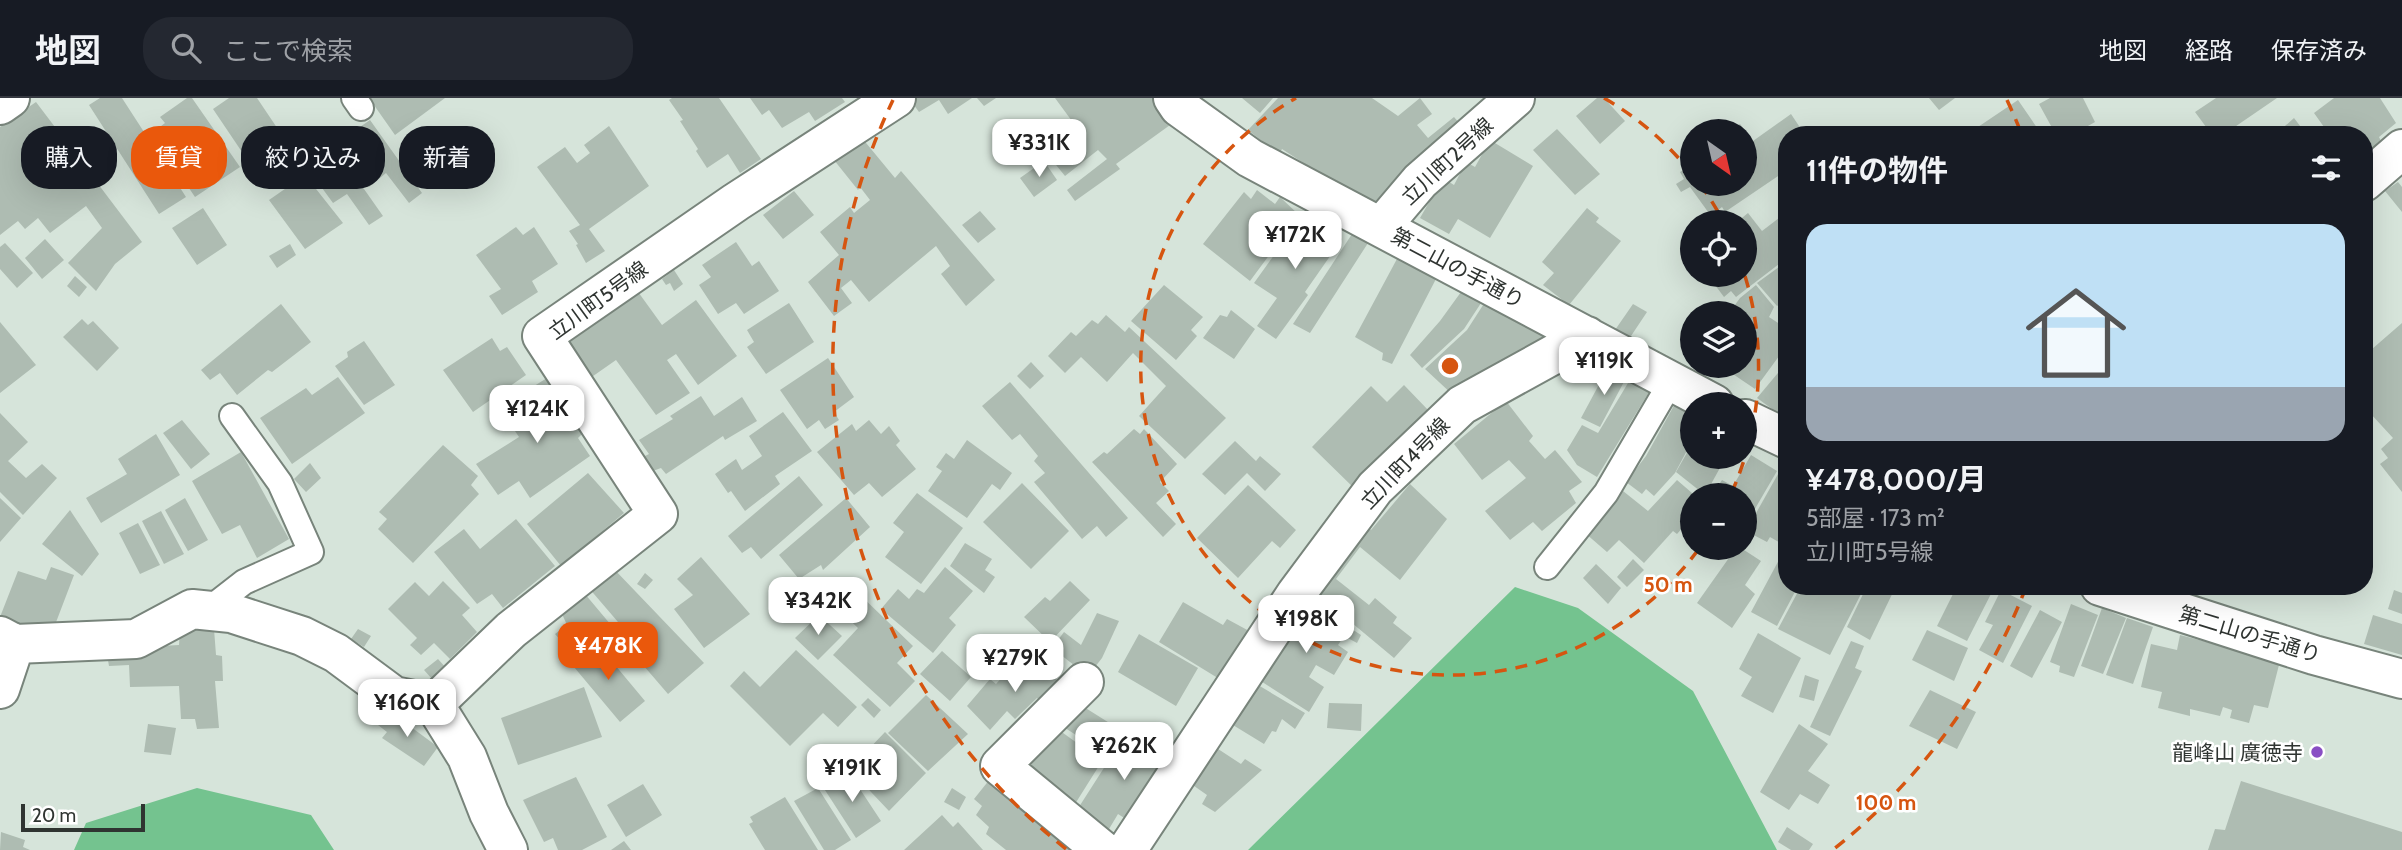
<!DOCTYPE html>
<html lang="ja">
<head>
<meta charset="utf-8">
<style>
	body { margin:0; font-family:Cabin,"Noto Sans JP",sans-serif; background:#242831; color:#f1f3f6; height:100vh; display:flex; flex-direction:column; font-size:26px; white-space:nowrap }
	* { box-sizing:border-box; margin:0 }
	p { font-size:23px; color:#9ea1a6 }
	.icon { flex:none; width:38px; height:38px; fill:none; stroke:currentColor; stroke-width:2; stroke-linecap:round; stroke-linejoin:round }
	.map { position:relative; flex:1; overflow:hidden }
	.side { position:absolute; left:1778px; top:28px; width:595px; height:469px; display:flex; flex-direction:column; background:#171b24; border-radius:28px; box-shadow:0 7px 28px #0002 }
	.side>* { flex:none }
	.guide { position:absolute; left:21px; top:28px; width:665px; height:63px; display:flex; gap:14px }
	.needle { width:46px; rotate:146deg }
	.controls { position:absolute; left:1680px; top:21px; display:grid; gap:14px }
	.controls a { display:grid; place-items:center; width:77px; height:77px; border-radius:50%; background:#171b24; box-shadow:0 7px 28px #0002; font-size:35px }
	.scale { position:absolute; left:21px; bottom:18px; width:124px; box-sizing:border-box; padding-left:7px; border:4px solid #2f3431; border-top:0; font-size:19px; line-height:24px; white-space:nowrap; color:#2f3431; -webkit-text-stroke:5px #fff; paint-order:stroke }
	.price { position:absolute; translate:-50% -60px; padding:0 16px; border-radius:14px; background:#fff; color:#222; font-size:23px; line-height:46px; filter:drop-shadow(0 2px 4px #0008) }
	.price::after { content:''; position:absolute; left:50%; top:42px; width:21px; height:16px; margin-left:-10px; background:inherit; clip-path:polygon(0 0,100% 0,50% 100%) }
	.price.current { background:#ea580c; color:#fff }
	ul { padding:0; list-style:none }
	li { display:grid; align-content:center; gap:14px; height:371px; padding:0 28px }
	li+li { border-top:2px solid #363941 }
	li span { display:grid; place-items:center; height:217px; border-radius:21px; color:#555 }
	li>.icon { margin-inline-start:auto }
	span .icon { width:126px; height:126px; fill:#fffc; stroke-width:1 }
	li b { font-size:30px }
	h2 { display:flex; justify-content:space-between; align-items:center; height:84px; padding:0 28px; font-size:30px }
	.pill { padding:0 24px; border-radius:28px; background:#171b24; box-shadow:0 7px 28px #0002; font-size:24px; line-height:63px }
	.pill.current { background:#ea580c; color:#fff }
	header { display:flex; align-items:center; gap:42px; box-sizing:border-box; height:98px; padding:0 35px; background:#171b24; border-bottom:2px solid #363941 }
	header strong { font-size:33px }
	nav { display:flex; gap:38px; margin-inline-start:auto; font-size:24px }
	.search { width:490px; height:63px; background:#242831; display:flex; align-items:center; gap:18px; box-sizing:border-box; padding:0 24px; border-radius:28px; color:#9ea1a6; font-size:26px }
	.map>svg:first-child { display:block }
</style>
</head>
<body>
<header>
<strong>地図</strong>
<div class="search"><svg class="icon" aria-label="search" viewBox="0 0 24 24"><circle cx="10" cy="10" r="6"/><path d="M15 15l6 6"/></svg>ここで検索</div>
<nav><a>地図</a><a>経路</a><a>保存済み</a></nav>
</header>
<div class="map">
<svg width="2402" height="752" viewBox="0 0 2402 752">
	<rect width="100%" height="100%" fill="#d6e4da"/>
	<!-- forest -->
	<path fill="#74c38f" d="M1515,489L1578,510L1693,593L1777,752H1248Z
		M197,690L311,717L334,752H74L86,725Z"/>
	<!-- building -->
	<path fill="#aebcb2" d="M100,0H122L186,99L159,116L89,7Z
		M187,0H192L240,69L195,99L152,35L165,25L160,19Z
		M229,0H257L300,64L265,88L213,11Z
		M369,0H445L395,37Z
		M672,0H719L761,61L740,75L728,56L707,70L696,53L698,51L680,23L683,22L669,2Z
		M750,0H842L845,4L815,23L809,14L782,30L769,12L762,17Z
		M917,0H972L948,16L939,2L919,14L911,3Z
		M977,0H996L984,8Z
		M1055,0H1161L1177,22L1116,66L1120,71L1075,103L1067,92L1107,61L1098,52L1065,78L1048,57L1080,34Z
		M1242,0H1273L1260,15Z
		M1278,0H1372L1398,18L1420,0L1432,16L1417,27L1428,40L1454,19L1466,33L1381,112L1368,100L1365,105L1282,51L1279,57L1248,32Z
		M1597,0H1604L1625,23L1600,46L1576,18Z
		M1929,0H1955L1939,12Z
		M2050,0H2083L2095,24L2072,37H2056L2039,6Z
		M2216,0H2277L2223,37H2212L2195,14Z
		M2334,0H2380L2396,25L2379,39L2382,45L2364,60V37H2313L2324,29L2314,15Z
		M2018,2L2042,37H1974L1972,33Z
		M36,4L142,144L115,166L96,193L68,165L102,130L86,108L50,135L38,120L25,131L18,123L0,137V29Z
		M1791,16L1805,37H1787V72L1725,114L1722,109L1711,118L1690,89L1681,94L1676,86L1684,81L1680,74L1692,67V86H1745V33H1729L1740,26L1753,43Z
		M2294,20L2307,37H2275Z
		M370,22L422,95L409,105L386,75L369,89L337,45Z
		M609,28L649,88L589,131L605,153L586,165L576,147L578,146L569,133L580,127L537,69L565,49L577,65L590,55L584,47Z
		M1557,31L1600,76L1575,97L1533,52Z
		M857,34L895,80L901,73L995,182L966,208L941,176L950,168L936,148L869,204L851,182L841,190L852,205L834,218L808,184L839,157L820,134L850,109L854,115L870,102L860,89L858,92L830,57Z
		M1490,42L1533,68L1490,140L1458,121L1449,136L1420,120L1443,80L1454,87L1466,64L1475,69Z
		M333,47L383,118L369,127L347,96L333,105L306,68Z
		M1044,63L1057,82L1034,99L1020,80Z
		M305,77L343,125L305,151L269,102Z
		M2398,84L2402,89V114L2385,93Z
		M1257,92L1275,106L1280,99L1299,117L1250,183L1203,146L1244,94L1251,101Z
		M794,93L814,117L783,141L763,117Z
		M203,110L227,147L197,167L172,130Z
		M1587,110L1599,120L1596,124L1621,143L1569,207L1543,187L1554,175L1542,164Z
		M980,113L996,131L978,145L962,127Z
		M1306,113L1342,141L1305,194L1308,197L1276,241L1257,228L1277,200L1254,185Z
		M1787,114V160L1736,199L1731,193L1724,199L1712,183L1719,177H1745V124H1737L1748,115L1762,133Z
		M516,129L523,137L534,129L558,166L532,183L538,194L502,217L489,198L501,191L476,157Z
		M1352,136L1368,145L1310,235L1293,226Z
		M45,141L64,162L42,181L25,160Z
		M736,144L752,168L759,163L779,193L744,216L736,205L718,216L699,187L711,179L702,167Z
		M5,145L33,175L17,190L0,171V149Z
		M290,146L296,157L277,170L269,158Z
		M1398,159L1437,179L1392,266L1382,262L1383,255L1355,239Z
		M1787,163V201L1777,208L1757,185Z
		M674,172L683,186L674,193L670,185L666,187L662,181Z
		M75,178L87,189L79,199L67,188Z
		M1164,187L1203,219L1191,232L1197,238L1176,262L1131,223Z
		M1756,187L1774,209L1769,219L1787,231V247L1755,291L1721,268H1745V215H1729L1740,200Z
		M636,191L662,227L696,202L737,258L698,287L676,256L667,262L690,295L656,317L616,262L586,283L558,244Z
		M1461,194L1465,197L1467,194L1483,202L1464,231L1422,270L1410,257L1440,223Z
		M1485,204L1552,237L1454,298L1425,271L1467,232Z
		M789,205L814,244L766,276L747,249L754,244L747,232Z
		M281,206L311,244L272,274L268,272L237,297L220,275L210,282L201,272Z
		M1633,206L1647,214L1629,241L1615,232Z
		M1231,212L1255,231L1234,261L1203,240L1220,217L1227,219Z
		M1106,217L1125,234L1129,229L1226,320L1185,361L1139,318L1166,288L1133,255L1107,284L1081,259L1065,275L1048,258L1071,234L1076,238L1092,222L1098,226Z
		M82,221L88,227L93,223L119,250L97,273L63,239Z
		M0,224L36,267L0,295Z
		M2402,225V394L2380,366L2388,360L2381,351L2393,340L2370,315L2364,320V258Z
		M492,240L500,253L507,249L526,277L473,314L443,272Z
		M364,243L395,287L364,307L335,268L348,259L347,254Z
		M828,260L854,299L834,314L839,322L825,331L819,322L807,331L780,292Z
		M1031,264L1044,278L1030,291L1017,278Z
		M1787,264V322L1757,300Z
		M1609,268L1627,278L1600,329L1581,320Z
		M338,279L365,315L292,366L260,320L306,290L312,297Z
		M547,280L583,335L578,340L590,358L530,400L519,383L498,397L476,366L519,339L511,327L528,316L518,298Z
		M1631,280L1651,291L1597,379L1577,367L1567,352L1582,327L1598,335Z
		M1010,284L1128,420L1106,439L1097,428L1082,441L1034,384L1045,375L1034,363L1038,358L1020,336L1012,342L982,308Z
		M1404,287L1429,313L1357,393L1312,349L1371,288L1387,304Z
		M701,298L714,318L742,299L757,323L725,342L723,338L666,376L661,370L650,374L641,360L649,356L639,342L673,321L670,318Z
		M1506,303L1533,338L1529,343L1545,361L1555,352L1582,384L1569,393L1576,405L1542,433L1533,424L1510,442L1485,413L1526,380L1509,362L1482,382L1454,346Z
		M1676,304L1692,313V343L1675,375L1654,398L1646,391L1642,396L1626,384L1646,358Z
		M783,314L812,353L775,378L780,386L745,413L731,393L728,395L715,376L736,361L742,372L762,358L749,338Z
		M0,315L28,344L8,363L26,380L42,366L57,380L23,417L0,394Z
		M182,322L210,356L191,371L163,335Z
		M869,322L881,336L889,328L900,343L896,347L916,371L882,399L869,385L854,397L817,354L852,326L856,333Z
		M1134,331L1140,336L1144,331L1177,366L1160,384L1169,393L1156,405L1176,426L1163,439L1092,364L1104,354L1107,356Z
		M156,336L180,377L101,425L86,400L127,376L118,361Z
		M967,342L1012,375L1000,392L992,386L967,420L928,393L942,373L936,369L946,355L954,361Z
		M1235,343L1256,363L1260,358L1281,376L1265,393L1247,375L1225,397L1202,376Z
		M1692,346V359H1726L1705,397L1676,374Z
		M443,347L478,378L471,387L479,396L413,465L378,431L387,421L379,414Z
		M241,354L289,441L257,460L240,427L222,436L192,383Z
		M1751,357L1777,373L1745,428V397H1712L1722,382L1733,388Z
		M1787,360V441L1784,447L1770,439L1767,444L1746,433Z
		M310,365L321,380L306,394L294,381Z
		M588,375L624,415L561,468L527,426Z
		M799,378L823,407L761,461L751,449L742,455L728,438Z
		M1677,382L1692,395V419L1677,436L1673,433L1644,465L1619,442L1607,454L1585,435L1623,393L1648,413Z
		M1022,385L1069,433L1031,471L983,424Z
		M1410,386L1447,421L1400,482L1360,449L1336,481L1369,507L1375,500L1397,519L1393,525L1412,540L1394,560L1310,490L1363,424L1371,432Z
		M1248,387L1296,432L1280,450L1272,443L1238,480L1197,440Z
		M917,395L963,430L921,486L885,459L904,434L893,425Z
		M0,400L21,420L0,444Z
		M185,400L208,442L188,453L165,412Z
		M846,400L870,429L823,472L821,467L799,481L779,457Z
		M70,412L99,456L82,478L42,446Z
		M161,413L184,456L164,466L142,423Z
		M516,421L555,468L503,510L492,496L477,506L434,454L464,431L480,451Z
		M138,425L160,467L140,476L119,435Z
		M965,445L992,461L985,472L995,479L984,495L950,468Z
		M1787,447V488H1798L1777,528L1751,514Z
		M1736,450H1741L1761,463L1745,487L1755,496L1732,530L1697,505Z
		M701,459L750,516L704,550L674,511L693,497L677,481Z
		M1633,461L1644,472L1627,489L1617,479Z
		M1596,466L1621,490L1608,506L1583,480Z
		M51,469L74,477L50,540L0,519L18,473L46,482Z
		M945,469L973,493L949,520L956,527L933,555L881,511L898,491L909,501L917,491L924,495Z
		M613,470L704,565L668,596L637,560L651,549L638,533L630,538L588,489Z
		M645,475L653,482L645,491L637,486Z
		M443,483L470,510L462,517L477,534L450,561L434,545L421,557L410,547L417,540L388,511L415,484L429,498Z
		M1070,483L1090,502L1050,544L1024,519L1045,499L1050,503Z
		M1801,488H1826L1836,494L1839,488H1865L1830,557L1778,531Z
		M1867,488H1896L1870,542L1847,529Z
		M1909,488H1927L1924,496Z
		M1957,488H1995L1967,543L1937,528Z
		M2177,488H2203L2199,493V497L2193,501Z
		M855,492L913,548L897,565L915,583L890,609L833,557L858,530L838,511Z
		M2001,492L2032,508L2003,565L1979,552L1993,527L1985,524Z
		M2394,492L2402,495V516L2388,511Z
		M585,496L611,527L574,557L555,536L567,527L562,516Z
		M1307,502L1361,537L1357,545L1344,538L1338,547L1348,554L1334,577L1316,567L1309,579L1324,589L1309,614L1256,580Z
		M1183,504L1223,527L1227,521L1251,534L1221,582L1159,544Z
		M2071,506L2098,517L2074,579L2059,574L2060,568L2050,564Z
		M2102,510L2126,520L2103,576L2081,568Z
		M2040,512L2062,524L2032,580L2010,568Z
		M1097,515L1119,523L1102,560L1088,578L1052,550L1064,534L1081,547Z
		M819,517L842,538L818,562L795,540Z
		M2373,517L2402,526V557L2364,546Z
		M2127,520L2153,529L2133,586L2106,577Z
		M180,531H214L216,557L222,558L223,583H215L219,630L197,631L195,621H181L179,588L130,589L129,567L109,568L106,551L179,547Z
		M358,531L371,538L364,549L351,541Z
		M1927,532L1968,550L1954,583L1912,562Z
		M1758,535L1801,560L1773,615L1741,598L1752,579L1739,571Z
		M1139,536L1198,570L1176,608L1118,574Z
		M2180,537L2280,563L2268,610L2254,607L2249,625L2230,620L2232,612L2223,609L2220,618L2190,611V618L2158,610L2162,594L2141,589L2151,546L2177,552Z
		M595,543L645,603L620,624L574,569L582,563L576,556Z
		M1851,543L1864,548L1855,570L1862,573L1830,638L1810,629Z
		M796,552L857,609L838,629L823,615L790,648L730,588L744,573L760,589Z
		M942,553L971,579L950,603L920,576Z
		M438,561L446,570L432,581L424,572Z
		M1038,565L1066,590L1048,611L1037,600L1015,621L1007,613L990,632L967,608L990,581L996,586L1013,567L1025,578Z
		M1805,577L1819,582L1814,603L1799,599Z
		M1253,584L1305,615L1295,631L1282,621L1276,634L1272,633L1264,646L1228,624Z
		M584,589L602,639L518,667L501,620Z
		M1930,592L1976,614L1957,651L1909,628Z
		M926,597L968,636L928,673L888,635Z
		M868,600L881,612L874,620L861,607Z
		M1076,604L1119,631L1104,655L1062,628Z
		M1329,605L1362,606L1361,633L1327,630Z
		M388,612L438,649L424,668L382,640L387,634L378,627Z
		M148,626L176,630L171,657L144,654Z
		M1799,626L1828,646L1808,673L1830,687L1818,706L1800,696L1789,712L1760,694Z
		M1052,627L1102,663L1075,706L1021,668Z
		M885,634L926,675L889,713L854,676L870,660L865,655Z
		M1125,637L1141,646L1142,641L1171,659L1129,723L1118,716L1109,731L1077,712Z
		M1212,647L1241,666L1245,661L1262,672L1215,714L1202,706L1207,697L1187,683Z
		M848,673L881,723L856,740L823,689Z
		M994,676L1073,752H1006L986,736L989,729L976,717L982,708L974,701Z
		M576,679L607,739L582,752H558L553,740L544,744L523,702Z
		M2241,683L2402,734V752H2208L2215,731L2225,732Z
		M643,686L662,717L626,739L607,707Z
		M818,690L851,742L835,752H824L794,703Z
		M952,690L966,699L959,712L944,704Z
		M785,699L818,752H765L749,726L753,724L750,719Z
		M942,717L953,729L958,724L983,752H904Z
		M1787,729L1813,746L1809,752H1791L1778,744Z
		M1,734L25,742L23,749L30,752H0Z
		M624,743L631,752H611Z"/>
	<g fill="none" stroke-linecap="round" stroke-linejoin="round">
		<!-- lane casing -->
		<g stroke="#78847b" stroke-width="28">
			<path id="lane" d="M354,0L361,10
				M1547,469L1606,395L1671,284
				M208,512L244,484L311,454L280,385L232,318"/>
		</g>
		<!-- street casing -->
		<g stroke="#78847b" stroke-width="42">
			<path id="street" d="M1173,0L1179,9L1250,60L1714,306
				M0,7L10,0
				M2364,84L2402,51
				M1381,129L1420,83L1515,0
				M1745,321L1787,341
				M2100,488L2314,557L2402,581
				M0,538L15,546L136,541L192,511L231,515L302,538L336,555L394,598L434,606L467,659L489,715L508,752
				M1084,584L1000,668L1102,752
				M0,591L15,546
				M434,606L511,532L658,416L542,238L736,104L896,0
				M1127,752L1296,496L1375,390L1462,307L1587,238"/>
		</g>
		<!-- lane -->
		<use href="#lane" stroke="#fff" stroke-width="24"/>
		<!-- street -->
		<use href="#street" stroke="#fff" stroke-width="38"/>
	</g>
	<!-- distance rings -->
	<g fill="none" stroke="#d65510" stroke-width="3.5" stroke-dasharray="12 9">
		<path d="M1698 452A309 309 0 1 1 1296 0M1604 0A309 309 0 0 1 1692 76M1700 86A309 309 0 0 1 1723 123M1745 178A309 309 0 0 1 1731 396"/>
		<path d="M2026 489A617 617 0 0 1 1834 751M1066 751A617 617 0 0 1 893 2M2007 2A617 617 0 0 1 2020 32"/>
	</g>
	<!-- markers -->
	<circle fill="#894ec4" stroke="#fff" stroke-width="2.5" cx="2317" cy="654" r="7"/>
	<g text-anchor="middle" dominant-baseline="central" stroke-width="5" stroke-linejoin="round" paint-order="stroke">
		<!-- street labels -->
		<g font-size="21" fill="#2f3431" stroke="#fff">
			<text transform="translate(1447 63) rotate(-43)">立川町2号線</text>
			<text transform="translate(1458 170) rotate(28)">第二山の手通り</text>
			<text transform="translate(598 202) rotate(-36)">立川町5号線</text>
			<text transform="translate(1405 365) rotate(-46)">立川町4号線</text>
			<text transform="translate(2250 536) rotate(17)">第二山の手通り</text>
		</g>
		<!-- poi labels -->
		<g font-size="21" fill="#2f3431" stroke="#fff" text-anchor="end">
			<text x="2303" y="654">龍峰山 廣徳寺</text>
		</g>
	</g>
	<circle cx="1450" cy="268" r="10" fill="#d65510" stroke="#fff" stroke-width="3.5"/>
	<g font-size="21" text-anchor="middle" font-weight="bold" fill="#d65510" stroke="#fff" stroke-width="5" stroke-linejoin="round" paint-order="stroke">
		<text x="1668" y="494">50 m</text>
		<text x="1886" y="712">100 m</text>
	</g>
</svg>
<div class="controls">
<a><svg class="needle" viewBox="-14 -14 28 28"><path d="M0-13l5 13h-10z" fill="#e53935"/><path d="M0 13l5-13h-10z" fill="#9ea1a6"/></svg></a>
<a><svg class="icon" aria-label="locate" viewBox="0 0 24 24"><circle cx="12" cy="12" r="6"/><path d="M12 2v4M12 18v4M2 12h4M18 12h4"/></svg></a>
<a><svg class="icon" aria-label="layers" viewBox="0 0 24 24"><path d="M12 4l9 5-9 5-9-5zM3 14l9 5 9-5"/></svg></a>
<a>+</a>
<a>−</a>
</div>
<div class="scale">20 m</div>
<b class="price" style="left:1039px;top:81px">¥331K</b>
<b class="price" style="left:1295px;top:173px">¥172K</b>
<b class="price" style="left:1604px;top:299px">¥119K</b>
<b class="price" style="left:537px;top:347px">¥124K</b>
<b class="price" style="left:818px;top:539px">¥342K</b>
<b class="price" style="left:1306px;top:557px">¥198K</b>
<b class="price current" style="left:608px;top:584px">¥478K</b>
<b class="price" style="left:1015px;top:596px">¥279K</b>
<b class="price" style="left:407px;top:641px">¥160K</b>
<b class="price" style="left:1124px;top:684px">¥262K</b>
<b class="price" style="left:852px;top:706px">¥191K</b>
<div class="guide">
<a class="pill">購入</a>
<a class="pill current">賃貸</a>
<a class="pill">絞り込み</a>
<a class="pill">新着</a>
</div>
<section class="side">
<h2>11件の物件<svg class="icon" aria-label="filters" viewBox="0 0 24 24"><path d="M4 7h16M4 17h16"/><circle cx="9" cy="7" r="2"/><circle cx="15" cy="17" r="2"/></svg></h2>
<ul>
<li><span style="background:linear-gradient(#bfe0f5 75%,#9aa5b1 0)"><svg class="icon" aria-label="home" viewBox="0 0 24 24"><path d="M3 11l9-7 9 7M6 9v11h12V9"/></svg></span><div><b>¥478,000/月</b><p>5部屋 · 173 m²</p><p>立川町5号線</p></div></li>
</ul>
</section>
</div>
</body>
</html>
